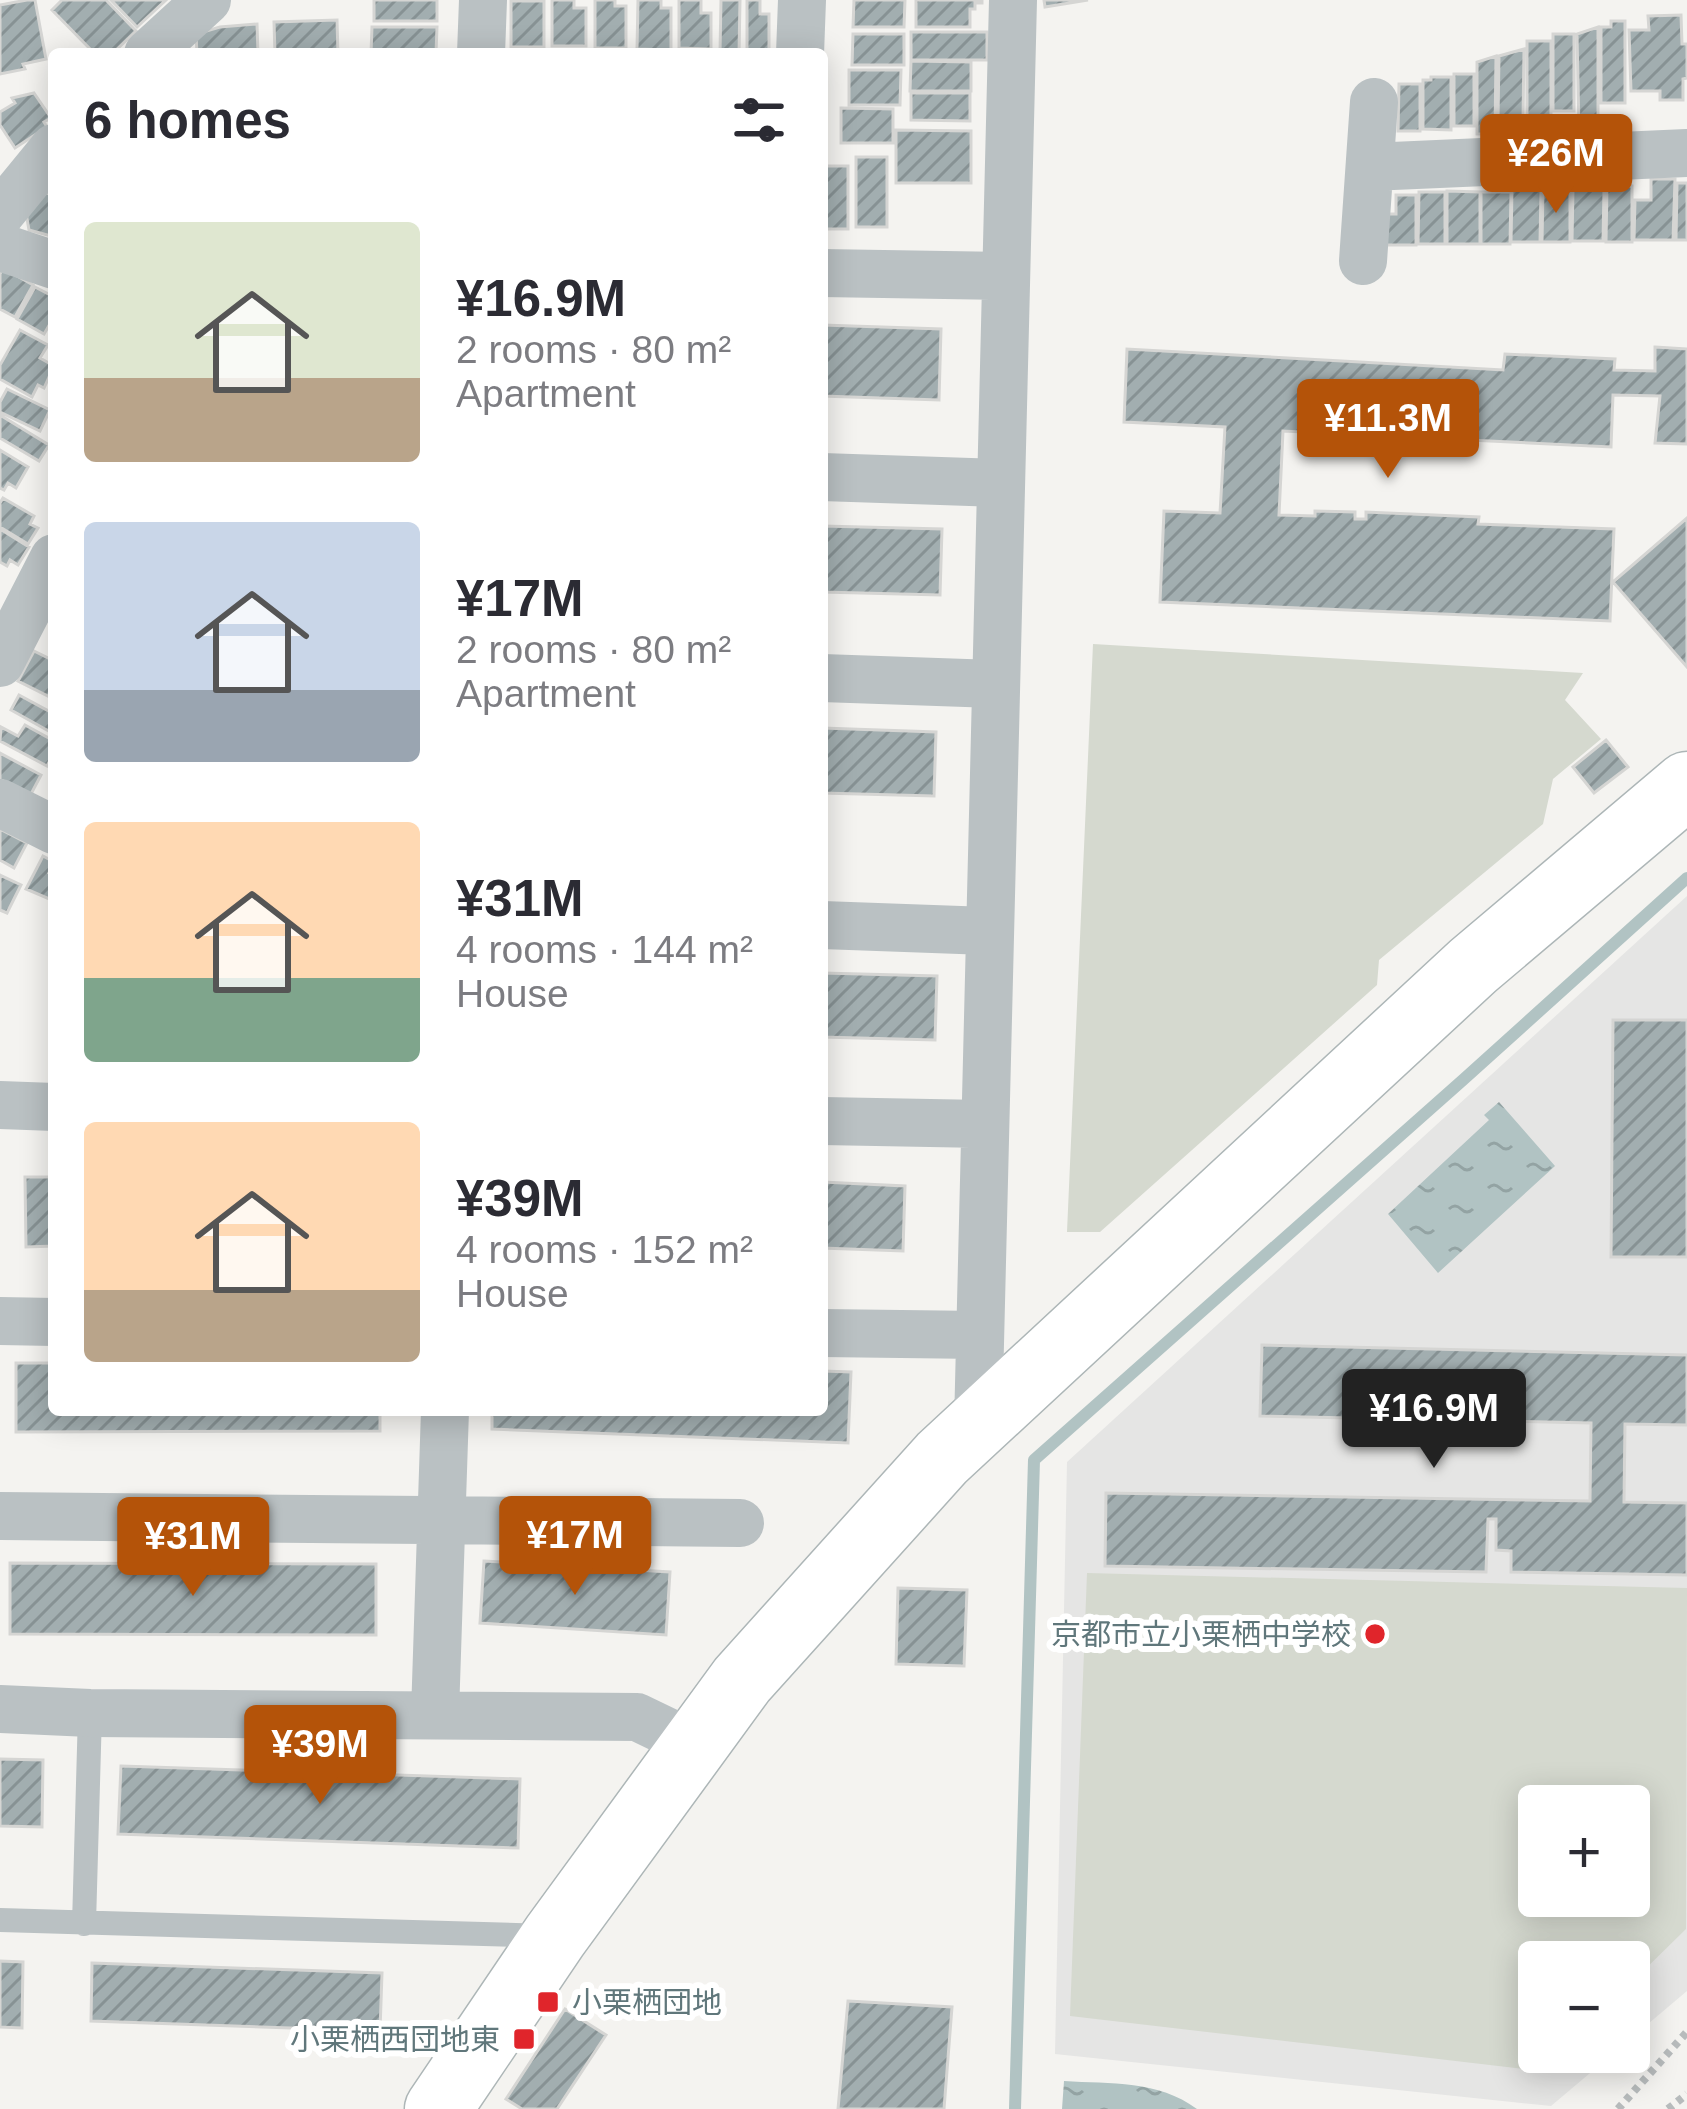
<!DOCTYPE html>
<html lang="en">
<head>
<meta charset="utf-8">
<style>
	body { margin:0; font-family:Helvetica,"Noto Sans JP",sans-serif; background:#f2f2f3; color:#2b2b33; height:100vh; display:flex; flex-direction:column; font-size:45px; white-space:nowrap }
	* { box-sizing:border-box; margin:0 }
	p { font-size:39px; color:#7c7c81 }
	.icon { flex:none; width:66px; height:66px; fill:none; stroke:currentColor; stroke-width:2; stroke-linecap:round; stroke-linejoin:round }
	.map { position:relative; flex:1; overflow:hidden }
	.side { position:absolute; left:48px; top:48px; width:780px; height:1368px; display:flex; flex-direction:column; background:#fff; border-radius:12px; box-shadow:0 6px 30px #0003 }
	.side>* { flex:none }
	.fabs { position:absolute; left:1518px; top:1785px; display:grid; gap:24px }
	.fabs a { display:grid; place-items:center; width:132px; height:132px; border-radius:12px; background:#fff; box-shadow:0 6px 30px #0003; font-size:60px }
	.price { position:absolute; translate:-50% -102px; padding:0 27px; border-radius:12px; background:#b45309; color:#fff; font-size:39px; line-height:78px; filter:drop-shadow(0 3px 6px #0008) }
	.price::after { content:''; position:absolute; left:50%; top:72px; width:36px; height:27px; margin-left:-18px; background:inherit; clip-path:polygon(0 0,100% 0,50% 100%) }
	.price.selected { background:#222; color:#fff }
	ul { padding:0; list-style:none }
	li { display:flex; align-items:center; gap:36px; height:300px; padding:0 36px }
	li span { display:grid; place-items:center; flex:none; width:336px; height:240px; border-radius:12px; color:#555 }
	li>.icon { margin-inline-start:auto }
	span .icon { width:144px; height:144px; fill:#fffc; stroke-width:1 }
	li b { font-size:51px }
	h2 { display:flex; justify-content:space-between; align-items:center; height:144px; padding:0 36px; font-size:51px }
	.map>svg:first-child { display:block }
</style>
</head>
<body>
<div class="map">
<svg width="1687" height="2109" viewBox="0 0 1687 2109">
	<defs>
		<pattern id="water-ripples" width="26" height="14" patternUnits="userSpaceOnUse" patternTransform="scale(3)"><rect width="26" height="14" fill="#b1c3c3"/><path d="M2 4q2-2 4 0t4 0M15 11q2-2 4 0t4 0" fill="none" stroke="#93a3a3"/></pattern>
		<pattern id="building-hatch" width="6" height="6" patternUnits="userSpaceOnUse" patternTransform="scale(3)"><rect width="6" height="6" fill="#a2aeb0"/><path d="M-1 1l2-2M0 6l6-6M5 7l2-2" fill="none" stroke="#879294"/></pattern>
	</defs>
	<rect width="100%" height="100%" fill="#f4f3f0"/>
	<!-- built -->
	<path fill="#e5e5e4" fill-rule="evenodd" d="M1687,896V1991L1629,2040V1962H1539V2052H1615L1551,2106L1055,2054L1067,1462ZM1539,1806H1629V1896H1539Z"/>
	<!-- green -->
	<path fill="#d5d9cf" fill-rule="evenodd" d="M1093,644L1583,673L1565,700L1601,739L1553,779L1543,824L1379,960L1377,985L1100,1232H1067Z
		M1087,1573L1687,1588L1686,1929L1629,1985V1962H1539V2052H1560L1541,2071L1070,2016ZM1539,1806H1629V1896H1539Z"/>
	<!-- water -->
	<path fill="url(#water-ripples)" d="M1499,1102L1555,1166L1438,1273L1388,1214L1489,1120L1484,1115Z
		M1064,2081C1111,2084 1158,2080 1197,2109H1062Z"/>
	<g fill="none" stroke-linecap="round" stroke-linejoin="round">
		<!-- stream -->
		<path stroke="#b1c3c3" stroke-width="12" d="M1015,2109L1034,1460L1464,1079L1687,878"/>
	</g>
	<!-- building -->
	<path fill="url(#building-hatch)" stroke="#d5d5d3" stroke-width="3" d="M27,0H35L46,59L23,64L25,69L0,74V5Z
		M62,0H106L136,31L112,54H95L52,10Z
		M111,0H166L137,27Z
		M374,0H437V21H374Z
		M552,0H574V8H586V46H552Z
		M595,0H615V6H626V48H595Z
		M638,0H661V8H671V50L637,49Z
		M679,0H701V13H711V49L679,48Z
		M721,0H740L739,53H720Z
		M747,0H760V14H769V51H747Z
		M854,0H905L904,27H853Z
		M916,0H982V3H975V9H970V27H916Z
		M1044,0H1088L1045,7Z
		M511,1H544V47H511Z
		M1681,15L1682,44H1687V78L1683,79V100H1660V91H1631L1629,30H1649L1648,16Z
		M337,20L338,54H275L274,22Z
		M1611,21H1625V103H1601V27H1611Z
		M257,24L258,54H197L196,34L220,27Z
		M372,27H437L436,53H371Z
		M1598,27V129H1579L1577,34Z
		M911,32H987V60H911Z
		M853,34H904V65H852Z
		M1553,34H1574V111H1553Z
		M1527,41H1551V131H1527Z
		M1524,49L1523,119H1498L1499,56Z
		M1496,56L1495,134H1477V62Z
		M911,61L971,62V91H910Z
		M849,70H901L900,105H849Z
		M1454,74H1474V126H1454Z
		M1431,77H1451V130L1423,129V80H1431Z
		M1399,84H1420V131H1398Z
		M34,93L51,118L44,122L47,127L15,148L0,125V112L15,103L12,98Z
		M911,93H970V121L911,120Z
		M841,108L893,109V143H841Z
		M896,130L971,131V183H896Z
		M856,157H887V227H856Z
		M822,166H848V229H822Z
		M1651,179H1675L1673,240H1634L1635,200H1651Z
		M1677,183H1687V240H1676Z
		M1607,186H1632V242H1606Z
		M1512,189L1541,190L1540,242H1511Z
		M1543,189H1570V242H1542Z
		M1573,189H1604L1603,241H1572Z
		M1447,191L1480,192V244H1447Z
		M1419,192H1445V244H1418Z
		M1481,192H1511L1510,244H1481Z
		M46,193L54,195V225L51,236L29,230L26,213Z
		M1396,195H1416V245H1385V214H1396Z
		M3,268L33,285L15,317L0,309V274Z
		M35,287L54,297V317L44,334L17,319Z
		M822,325L941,329L939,400L822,396Z
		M20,330L48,345L40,358L54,366L44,388L38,385L32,397L0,379V365Z
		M1655,347L1687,349V444L1655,443L1660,396L1613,395L1611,447L1283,431L1279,515L1315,516V511L1355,512V519H1366V512L1479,517L1478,524L1614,529L1610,621L1160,602L1164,511L1220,513L1225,427L1124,422L1127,349L1503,370L1505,354L1615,359L1614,370L1655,371Z
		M7,389L50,410L40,431L0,412V402Z
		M0,415L49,445L39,461L0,438Z
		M0,450L28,467L16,488L8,483L4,490L0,488Z
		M3,498L34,516L30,524L38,528L28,544L0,527V503Z
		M1687,518V667L1613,582Z
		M822,526L942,529L940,595L822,592Z
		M0,529L29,547L18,565L10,560L7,566L0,562Z
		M34,651L54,661V699L18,681Z
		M19,695L54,714V734L11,710Z
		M25,725L54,741V753L47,766L0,741L1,727L18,736Z
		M822,728L936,732L934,796L822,793Z
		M1606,740L1628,767L1594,793L1573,767Z
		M0,753L41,775L30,796L0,779Z
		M0,829L27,843L14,868L0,860Z
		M43,856L54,862L49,873L54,875V901L26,889Z
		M0,875L21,885L7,913L0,910Z
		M822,973L937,976L935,1040L822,1037Z
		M1613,1020H1687V1257H1611Z
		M25,1177H54V1246L26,1247Z
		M822,1182L905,1186L903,1251L822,1248Z
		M1262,1345L1687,1355V1425L1625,1424L1624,1502L1687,1503V1575L1511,1572V1551L1496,1550V1519H1488L1486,1572L1105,1566L1106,1493L1590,1501L1591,1423L1260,1416Z
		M16,1363H54V1410H380V1431L16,1432Z
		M822,1371L851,1372L848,1443L492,1429V1410H822Z
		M484,1561L670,1572L666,1635L480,1623Z
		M10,1563L376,1564V1635L10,1634Z
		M898,1588L967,1590L964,1666L896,1664Z
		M0,1759L43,1760L42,1827L0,1826Z
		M121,1766L520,1779L518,1848L118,1834Z
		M0,1961L23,1962L22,2028L0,2027Z
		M92,1963L382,1973L380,2031L91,2021Z
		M848,2001L952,2007L944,2109H838Z
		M565,2009L606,2035L557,2109H522L506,2099Z"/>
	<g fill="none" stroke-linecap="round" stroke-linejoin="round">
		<!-- secondary casing -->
		<g stroke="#adb6b7" stroke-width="69">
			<path id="secondary" d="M438,2109L555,1936L742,1680L942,1458L1473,966L1687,785"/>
		</g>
		<!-- path -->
		<path stroke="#b7bbbc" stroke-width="8" stroke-dasharray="6 6" stroke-linecap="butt" d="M1618,2109L1687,2032
			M1668,2109L1687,2094"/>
		<!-- lane -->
		<path stroke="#bac1c3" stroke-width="24" d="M0,1920L549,1936
			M84,1924L90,1713"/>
		<!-- street -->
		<path stroke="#bac1c3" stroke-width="48" d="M148,54L207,0
			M481,54L483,0
			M800,54L802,0
			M1370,167L1687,153
			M0,214L54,148
			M0,247L54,265
			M1363,261L1374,102
			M822,273L1006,276
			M822,477L1000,483
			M0,663L54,558
			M822,678L995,684
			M0,803L54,830
			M822,925L988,931
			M0,1105L54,1107
			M822,1121L984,1124
			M0,1321L54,1322
			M822,1333L980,1335
			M978,1425L1013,0
			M0,1516L740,1523
			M0,1709L90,1713L637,1717L693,1744
			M435,1714L445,1410"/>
		<!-- secondary -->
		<use href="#secondary" stroke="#fff" stroke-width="66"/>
	</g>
	<!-- markers -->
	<g fill="#e0252b" stroke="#fff" stroke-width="4.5">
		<circle cx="1375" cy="1634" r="12"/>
		<rect x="536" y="1990" width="24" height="24" rx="6"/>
		<rect x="512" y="2027" width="24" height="24" rx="6"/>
	</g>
	<g text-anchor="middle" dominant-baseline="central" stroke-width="12" stroke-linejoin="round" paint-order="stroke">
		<!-- poi labels -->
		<g font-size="30" fill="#60777b" stroke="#fff" text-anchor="end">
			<text x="1351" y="1634">京都市立小栗栖中学校</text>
			<text x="572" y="2002" text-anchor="start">小栗栖団地</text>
			<text x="500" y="2039">小栗栖西団地東</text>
		</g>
	</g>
</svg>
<div class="fabs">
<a>+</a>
<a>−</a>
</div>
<b class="price" style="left:1556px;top:216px">¥26M</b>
<b class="price" style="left:1388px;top:481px">¥11.3M</b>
<b class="price selected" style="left:1434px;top:1471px">¥16.9M</b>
<b class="price" style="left:575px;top:1598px">¥17M</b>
<b class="price" style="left:193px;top:1599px">¥31M</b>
<b class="price" style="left:320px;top:1807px">¥39M</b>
<section class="side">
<h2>6 homes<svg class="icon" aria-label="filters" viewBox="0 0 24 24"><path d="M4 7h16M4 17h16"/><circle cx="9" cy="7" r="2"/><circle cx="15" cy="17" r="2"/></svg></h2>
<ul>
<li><span style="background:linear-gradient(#dfe7d0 65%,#b9a48a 0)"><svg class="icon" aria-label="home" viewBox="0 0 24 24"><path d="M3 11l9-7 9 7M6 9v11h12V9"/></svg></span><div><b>¥16.9M</b><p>2 rooms · 80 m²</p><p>Apartment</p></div></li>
<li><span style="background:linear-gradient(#c9d6e8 70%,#9aa5b1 0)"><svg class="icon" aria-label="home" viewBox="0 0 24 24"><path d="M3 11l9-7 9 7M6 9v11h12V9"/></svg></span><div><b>¥17M</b><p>2 rooms · 80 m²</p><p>Apartment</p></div></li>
<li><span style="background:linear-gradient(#ffd9b3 65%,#7fa58c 0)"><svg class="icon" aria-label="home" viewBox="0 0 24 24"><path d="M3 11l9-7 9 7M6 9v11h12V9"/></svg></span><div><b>¥31M</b><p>4 rooms · 144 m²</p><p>House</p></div></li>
<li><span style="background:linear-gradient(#ffd9b3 70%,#b9a48a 0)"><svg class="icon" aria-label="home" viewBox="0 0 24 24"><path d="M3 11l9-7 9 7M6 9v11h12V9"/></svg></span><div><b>¥39M</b><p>4 rooms · 152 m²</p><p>House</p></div></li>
</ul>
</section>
</div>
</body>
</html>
